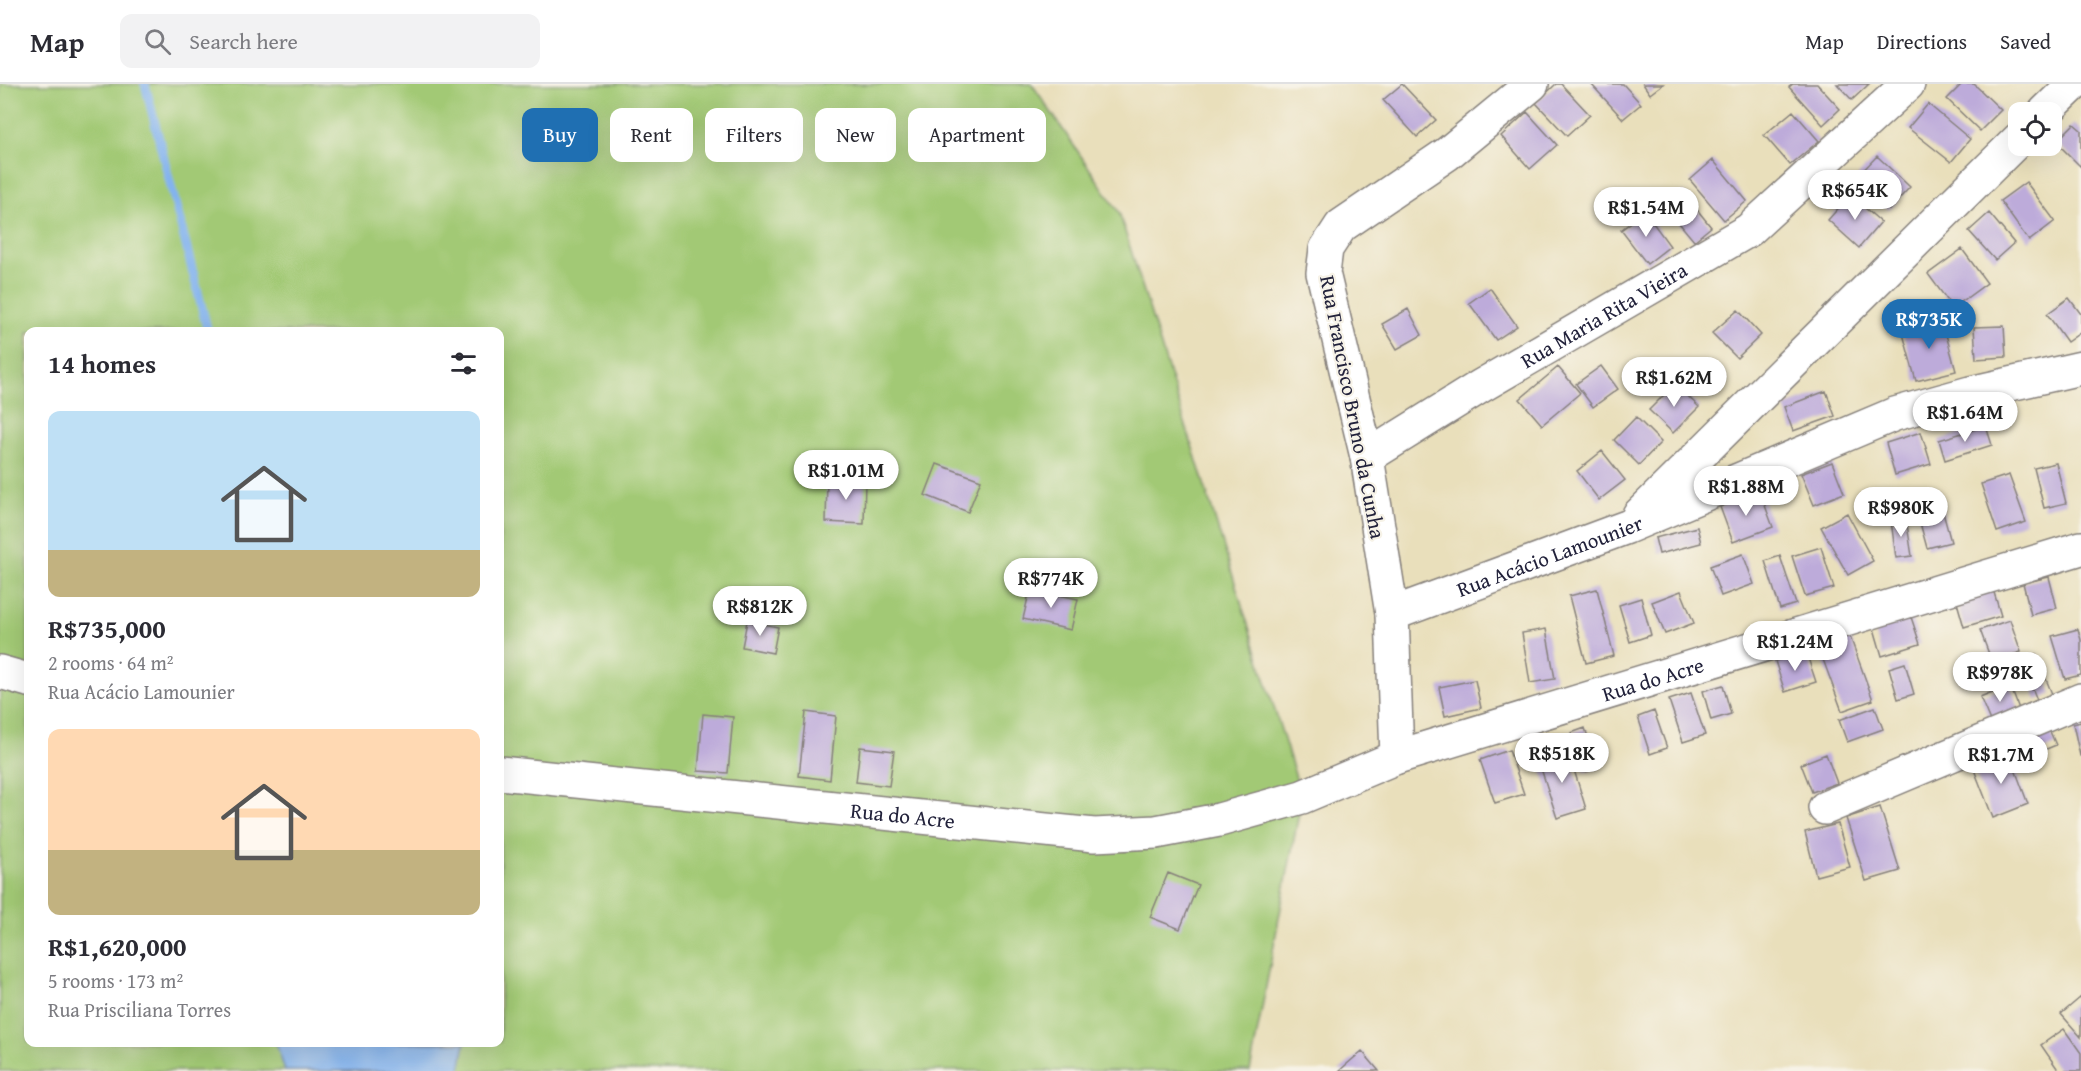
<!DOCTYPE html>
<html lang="en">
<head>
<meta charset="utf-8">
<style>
	body { margin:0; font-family:"Gentium Book Plus",serif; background:#f2f2f3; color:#2b2b33; height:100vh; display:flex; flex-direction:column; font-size:22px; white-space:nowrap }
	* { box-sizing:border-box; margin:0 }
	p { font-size:20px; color:#7c7c81 }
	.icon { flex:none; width:33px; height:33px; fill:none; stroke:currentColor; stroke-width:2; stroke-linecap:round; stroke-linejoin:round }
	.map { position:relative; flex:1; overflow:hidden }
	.details { position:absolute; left:24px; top:243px; width:480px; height:720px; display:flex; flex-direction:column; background:#fff; border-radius:12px; box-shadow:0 6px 24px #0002 }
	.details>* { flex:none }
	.top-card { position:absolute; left:522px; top:24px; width:570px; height:54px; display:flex; gap:12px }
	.controls { position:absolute; left:2008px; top:18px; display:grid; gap:12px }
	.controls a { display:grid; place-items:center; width:54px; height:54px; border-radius:12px; background:#fff; box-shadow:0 6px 24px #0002; font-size:30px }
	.price { position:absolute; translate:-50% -51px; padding:0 14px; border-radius:21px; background:#fff; color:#222; font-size:20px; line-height:39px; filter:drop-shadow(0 2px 3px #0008) }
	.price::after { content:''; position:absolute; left:50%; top:36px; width:18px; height:14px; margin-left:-9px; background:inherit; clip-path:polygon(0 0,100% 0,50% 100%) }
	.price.active { background:#1f6fb2; color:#fff }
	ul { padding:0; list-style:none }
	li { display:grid; align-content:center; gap:12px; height:318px; padding:0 24px }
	li span { display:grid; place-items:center; height:186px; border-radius:12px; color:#555 }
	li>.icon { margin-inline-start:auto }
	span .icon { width:108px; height:108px; fill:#fffc; stroke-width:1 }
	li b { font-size:26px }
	h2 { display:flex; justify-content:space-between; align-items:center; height:72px; padding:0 24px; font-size:26px }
	.pill { padding:0 21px; border-radius:12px; background:#fff; box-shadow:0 6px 24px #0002; font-size:21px; line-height:54px }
	.pill.active { background:#1f6fb2; color:#fff }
	header { display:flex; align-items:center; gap:36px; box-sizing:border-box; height:84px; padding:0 30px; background:#fff; border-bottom:2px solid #e1e1e2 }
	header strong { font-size:28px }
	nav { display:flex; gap:33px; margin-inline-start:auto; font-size:21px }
	.search { width:420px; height:54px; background:#f2f2f3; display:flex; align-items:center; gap:15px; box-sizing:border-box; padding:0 21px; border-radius:12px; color:#7c7c81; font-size:22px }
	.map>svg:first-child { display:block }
</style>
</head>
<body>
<header>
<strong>Map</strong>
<div class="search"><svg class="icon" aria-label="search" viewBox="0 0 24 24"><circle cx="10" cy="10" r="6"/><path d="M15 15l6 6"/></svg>Search here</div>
<nav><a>Map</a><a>Directions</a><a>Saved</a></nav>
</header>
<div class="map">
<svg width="2081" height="987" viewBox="0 0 2081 987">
	<rect width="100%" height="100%" fill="#f7f3e8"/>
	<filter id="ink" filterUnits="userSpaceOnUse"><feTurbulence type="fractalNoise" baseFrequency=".0167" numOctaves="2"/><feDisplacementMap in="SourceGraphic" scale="12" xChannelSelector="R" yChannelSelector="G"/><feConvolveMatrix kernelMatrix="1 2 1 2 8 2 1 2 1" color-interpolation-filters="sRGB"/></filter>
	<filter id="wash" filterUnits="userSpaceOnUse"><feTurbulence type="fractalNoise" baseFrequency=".008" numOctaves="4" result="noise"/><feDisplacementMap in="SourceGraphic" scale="24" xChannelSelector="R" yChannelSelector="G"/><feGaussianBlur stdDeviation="1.35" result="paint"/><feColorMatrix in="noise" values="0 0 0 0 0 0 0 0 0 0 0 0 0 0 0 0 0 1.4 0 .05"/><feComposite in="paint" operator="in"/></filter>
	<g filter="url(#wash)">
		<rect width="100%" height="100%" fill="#e9dfbb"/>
		<!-- green -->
		<path fill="#a2c974" stroke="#627658" stroke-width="1.5" fill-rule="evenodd" d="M0,0H1032L1119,128L1302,713L1250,987H0ZM28,248H500V958H28Z"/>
		<!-- water -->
		<path fill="#83b3ee" stroke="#526a94" stroke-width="1.5" d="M276,959V958L465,959L460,987H285Z"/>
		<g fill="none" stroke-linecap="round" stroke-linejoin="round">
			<!-- stream -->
			<path stroke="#83b3ee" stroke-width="9" d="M145,0L208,248"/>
		</g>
		<g id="blocks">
			<!-- building -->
			<path fill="#bdabda" d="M1402,0L1436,36L1417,53L1383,16Z
				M1556,0H1561L1590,31L1567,52L1536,19Z
				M1591,0H1623L1641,20L1623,35Z
				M1643,0H1663L1650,10Z
				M1793,0H1817L1840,25L1823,41L1789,3Z
				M1837,0H1869L1852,16Z
				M1962,0H1974L2001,26L1980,47L1947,15Z
				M1928,20L1970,55L1951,78L1908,44Z
				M1793,27L1819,57L1790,81L1764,51Z
				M1527,28L1557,61L1530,85L1501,52Z
				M2074,40L2081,46V83L2056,58Z
				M1877,72L1910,103L1889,126L1855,95Z
				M1713,76L1747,117L1724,136L1690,96Z
				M2026,98L2055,137L2029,157L2000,117Z
				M1683,108L1711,143L1694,157L1665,122Z
				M1850,111L1881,138L1859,164L1828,136Z
				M1645,128L1670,162L1647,180L1621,146Z
				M1989,129L2014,159L1995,176L1969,147Z
				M1962,165L1987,199L1953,224L1928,190Z
				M1490,204L1517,242L1496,256L1469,219Z
				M2069,214L2081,230V248L2067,258L2047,230Z
				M1408,225L1422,251L1397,265L1382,240Z
				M1738,226L1761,251L1737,274L1712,249Z
				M1942,236L1956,287L1916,297L1902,246Z
				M2004,242L2006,273L1976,275L1974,243Z
				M1601,282L1618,305L1593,323L1576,300Z
				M1558,283L1580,309L1542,341L1520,315Z
				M1675,300L1699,323L1673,349L1649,326Z
				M1826,307L1835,332L1793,347L1784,323Z
				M1636,333L1661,358L1639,381L1614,356Z
				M1986,342L1992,361L1945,376L1939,356Z
				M1921,348L1931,380L1895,391L1886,359Z
				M1602,367L1625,396L1599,416L1577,387Z
				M1832,378L1844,409L1814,421L1801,390Z
				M2056,379L2066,419L2044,424L2034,384Z
				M937,380L981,396L968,428L925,411Z
				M2009,391L2026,438L1997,448L1981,400Z
				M827,395L865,396L864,440L826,438Z
				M1760,408L1773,443L1733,458L1720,423Z
				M1941,421L1951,458L1927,464L1917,428Z
				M1847,429L1873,477L1848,491L1821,443Z
				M1906,434L1912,472L1896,474L1891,437Z
				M1697,443L1701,459L1659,470L1655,454Z
				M1821,463L1834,504L1805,512L1792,472Z
				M1743,470L1754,500L1721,512L1710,482Z
				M1780,472L1796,520L1780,525L1765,477Z
				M2049,493L2057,524L2031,531L2023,499Z
				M1030,505L1078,515L1071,546L1023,535Z
				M1597,505L1614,572L1586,579L1569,512Z
				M1993,505L2001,532L1964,543L1956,515Z
				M1681,507L1694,539L1665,550L1652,518Z
				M1641,514L1651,551L1630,558L1619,521Z
				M1910,530L1920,560L1882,572L1873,541Z
				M2010,536L2021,568L1992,578L1980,546Z
				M747,537L778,543L773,569L742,563Z
				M1546,545L1555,595L1530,599L1522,549Z
				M2078,545L2081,556V591L2065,595L2052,552Z
				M1848,547L1873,616L1842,627L1817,559Z
				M1806,568L1816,598L1785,608L1775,577Z
				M2036,570L2052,610L2037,616L2021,576Z
				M1905,579L1914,610L1898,615L1889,584Z
				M1475,596L1481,624L1445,632L1439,603Z
				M1723,601L1731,630L1711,636L1703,607Z
				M2010,601L2019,625L1990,637L1980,613Z
				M1691,609L1705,651L1683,658L1669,616Z
				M1875,623L1883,645L1847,658L1839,636Z
				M1654,627L1667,664L1650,670L1638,633Z
				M806,628L836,632L830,696L799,692Z
				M703,630L733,633L728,689L698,687Z
				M2081,638V672H2080L2073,640Z
				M2048,643L2056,661L2025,674L2018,656Z
				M1585,644L1598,684L1585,688L1571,649Z
				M860,663L894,667L889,702L856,698Z
				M1509,666L1524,710L1495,719L1480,676Z
				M1568,666L1586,725L1557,734L1538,675Z
				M2009,669L2028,720L1993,734L1973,683Z
				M1826,670L1837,699L1812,708L1801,680Z
				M1880,723L1900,787L1866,797L1846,734Z
				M1838,740L1850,783L1816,792L1805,748Z
				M1168,789L1198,801L1180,845L1150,833Z
				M2081,913V953L2061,930Z
				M2064,945L2081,969V987H2059L2041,961Z
				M1362,967L1379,987H1339Z"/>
		</g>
	</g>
	<g filter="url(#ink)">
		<use href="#blocks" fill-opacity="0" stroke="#86807b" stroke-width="1.5"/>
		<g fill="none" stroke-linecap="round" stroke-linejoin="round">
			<!-- minor casing -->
			<g stroke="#86807b" stroke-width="36">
				<g id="minor">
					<path d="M2045,28L2074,0"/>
					<path id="s1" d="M1367,373L1481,302L1749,146L1908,0"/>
					<path d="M1639,431L2019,55"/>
					<path id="s2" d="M1392,530L1627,443L1895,330L1970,309L2081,284"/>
					<path d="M0,588L28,596"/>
					<path d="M1397,673L1392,530L1367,373L1323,189L1326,165L1341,142L1447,70L1532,0"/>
					<path id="s3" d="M500,689L1094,751L1156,748L1219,736L1302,713L1397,673L2081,464"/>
					<path d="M1825,724L2081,616"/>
				</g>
			</g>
			<!-- minor -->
			<use href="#minor" stroke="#fff" stroke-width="33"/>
		</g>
	</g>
	<g text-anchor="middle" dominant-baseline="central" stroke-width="4.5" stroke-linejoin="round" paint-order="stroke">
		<!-- street labels -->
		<g font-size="21" fill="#22223b" stroke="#f7f3e8">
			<text stroke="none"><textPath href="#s1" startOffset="276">Rua Maria Rita Vieira</textPath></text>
			<text transform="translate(1353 323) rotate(79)">Rua Francisco Bruno da Cunha</text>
			<text stroke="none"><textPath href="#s2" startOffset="168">Rua Acácio Lamounier</textPath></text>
			<text stroke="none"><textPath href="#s3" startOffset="1180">Rua do Acre</textPath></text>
			<text stroke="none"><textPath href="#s3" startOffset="405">Rua do Acre</textPath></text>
		</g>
	</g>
</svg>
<div class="controls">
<a><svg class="icon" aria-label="locate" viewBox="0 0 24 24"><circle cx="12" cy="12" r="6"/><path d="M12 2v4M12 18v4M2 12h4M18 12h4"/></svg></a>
</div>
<b class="price" style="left:1855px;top:137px">R$654K</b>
<b class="price" style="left:1646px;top:154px">R$1.54M</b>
<b class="price active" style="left:1929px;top:266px">R$735K</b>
<b class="price" style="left:1674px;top:324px">R$1.62M</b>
<b class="price" style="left:1965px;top:359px">R$1.64M</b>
<b class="price" style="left:846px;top:417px">R$1.01M</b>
<b class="price" style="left:1746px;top:433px">R$1.88M</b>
<b class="price" style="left:1901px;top:454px">R$980K</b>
<b class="price" style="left:1051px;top:525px">R$774K</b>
<b class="price" style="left:760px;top:553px">R$812K</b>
<b class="price" style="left:1795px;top:588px">R$1.24M</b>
<b class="price" style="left:2000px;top:619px">R$978K</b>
<b class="price" style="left:1562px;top:700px">R$518K</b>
<b class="price" style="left:2001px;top:701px">R$1.7M</b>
<div class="top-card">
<a class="pill active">Buy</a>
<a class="pill">Rent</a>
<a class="pill">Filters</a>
<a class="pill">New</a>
<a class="pill">Apartment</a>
</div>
<section class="details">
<h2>14 homes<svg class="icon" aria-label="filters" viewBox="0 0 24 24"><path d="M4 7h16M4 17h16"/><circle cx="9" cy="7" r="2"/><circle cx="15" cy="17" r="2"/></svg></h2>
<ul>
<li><span style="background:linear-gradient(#bfe0f5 75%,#c2b280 0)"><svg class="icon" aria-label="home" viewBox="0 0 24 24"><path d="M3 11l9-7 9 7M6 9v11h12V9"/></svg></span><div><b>R$735,000</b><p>2 rooms · 64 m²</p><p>Rua Acácio Lamounier</p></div></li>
<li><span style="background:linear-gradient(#ffd9b3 65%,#c2b280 0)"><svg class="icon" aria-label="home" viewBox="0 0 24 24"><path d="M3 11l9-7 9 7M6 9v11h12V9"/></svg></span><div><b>R$1,620,000</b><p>5 rooms · 173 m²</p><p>Rua Prisciliana Torres</p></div></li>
</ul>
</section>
</div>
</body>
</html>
